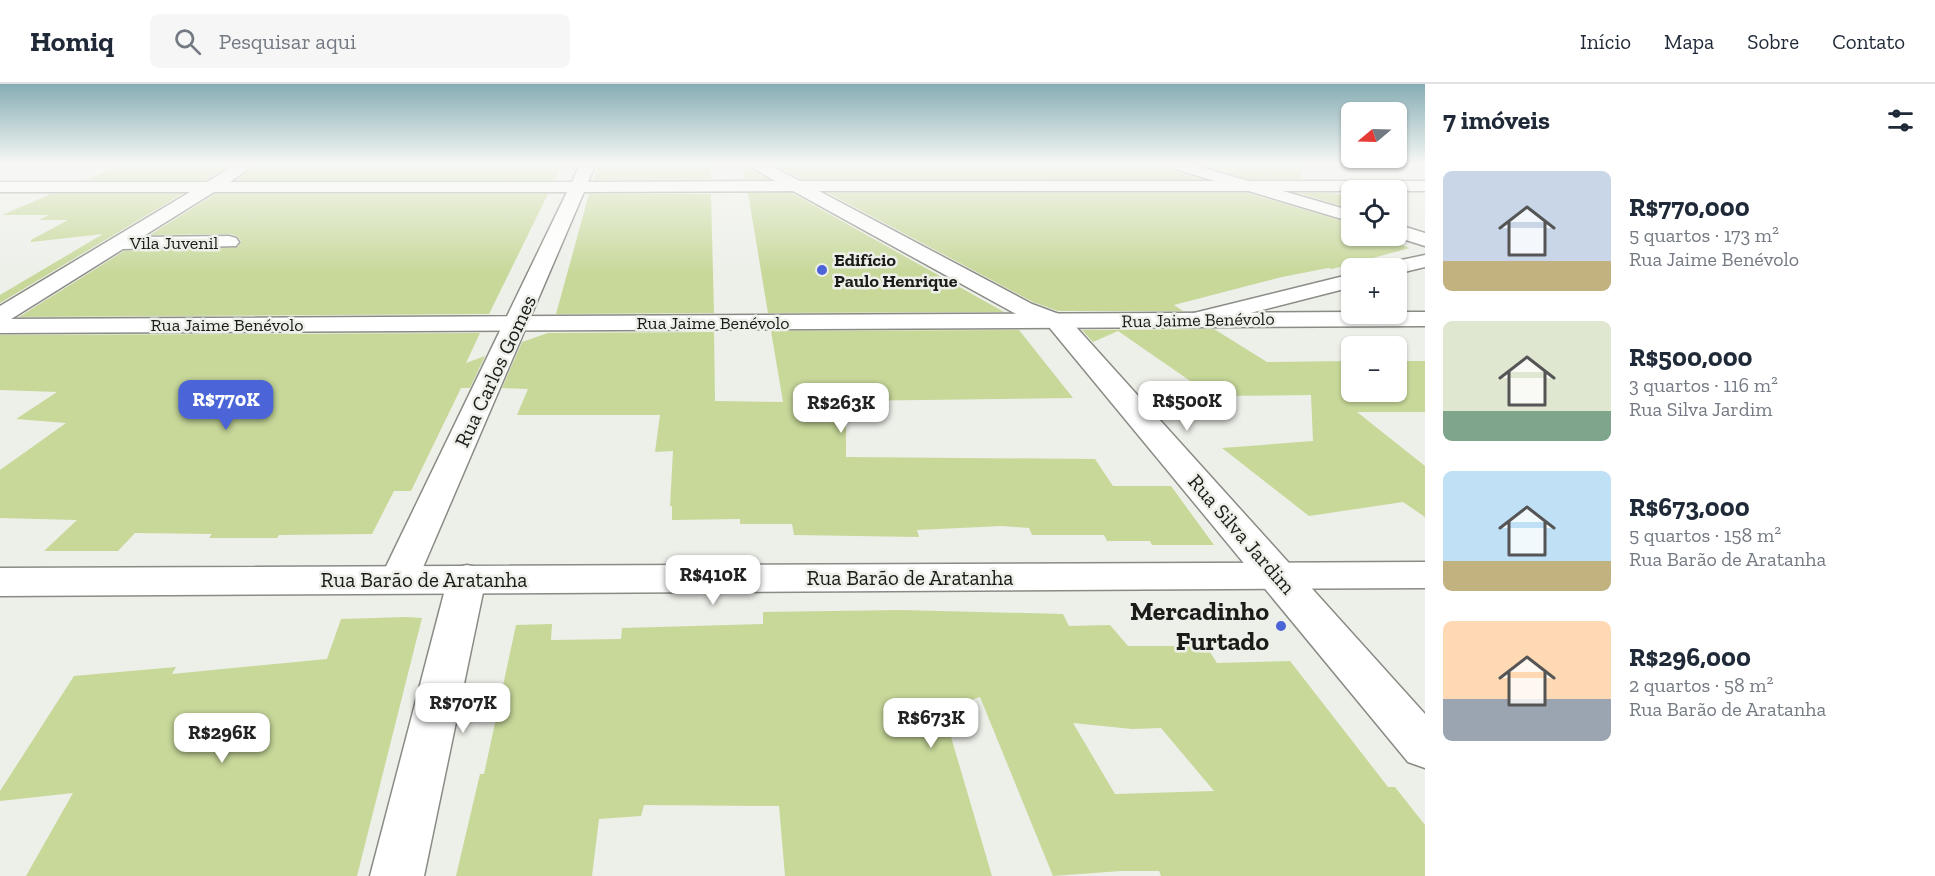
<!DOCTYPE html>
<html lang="pt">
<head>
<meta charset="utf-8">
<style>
	body { margin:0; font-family:"Zilla Slab",serif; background:#f6f6f7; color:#1f2937; height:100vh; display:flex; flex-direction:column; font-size:22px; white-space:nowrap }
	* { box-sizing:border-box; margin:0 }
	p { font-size:20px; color:#747a83 }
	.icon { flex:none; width:33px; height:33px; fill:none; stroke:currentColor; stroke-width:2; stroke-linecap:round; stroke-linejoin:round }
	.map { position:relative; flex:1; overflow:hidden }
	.side { display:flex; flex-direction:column; background:#fff; width:510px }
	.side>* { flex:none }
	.needle { width:39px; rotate:251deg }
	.tools { position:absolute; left:1341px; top:18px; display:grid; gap:12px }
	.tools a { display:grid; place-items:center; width:66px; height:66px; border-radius:9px; background:#fff; box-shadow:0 2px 4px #0004; font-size:30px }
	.price { position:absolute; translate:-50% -51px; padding:0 14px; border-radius:12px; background:#fff; color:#222; font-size:20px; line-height:39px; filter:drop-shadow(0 2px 3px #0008) }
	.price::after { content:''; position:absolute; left:50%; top:36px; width:18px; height:14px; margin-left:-9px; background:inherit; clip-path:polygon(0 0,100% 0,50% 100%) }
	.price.current { background:#4b65d9; color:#fff }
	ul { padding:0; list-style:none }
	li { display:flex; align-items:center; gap:18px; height:150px; padding:0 18px }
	li span { display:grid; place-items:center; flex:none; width:168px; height:120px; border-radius:9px; color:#555 }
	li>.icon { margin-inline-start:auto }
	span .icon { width:72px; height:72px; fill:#fffc; stroke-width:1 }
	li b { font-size:26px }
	h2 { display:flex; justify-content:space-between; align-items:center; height:72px; padding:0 18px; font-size:26px }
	header { display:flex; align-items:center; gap:36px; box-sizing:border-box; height:84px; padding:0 30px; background:#fff; border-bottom:2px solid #e0e1e3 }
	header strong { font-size:28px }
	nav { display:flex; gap:33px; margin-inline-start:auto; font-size:21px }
	.search { width:420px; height:54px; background:#f6f6f7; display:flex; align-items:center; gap:15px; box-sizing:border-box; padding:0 21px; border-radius:9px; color:#747a83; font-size:22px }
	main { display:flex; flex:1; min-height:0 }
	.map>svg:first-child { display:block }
</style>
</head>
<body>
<header>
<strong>Homiq</strong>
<div class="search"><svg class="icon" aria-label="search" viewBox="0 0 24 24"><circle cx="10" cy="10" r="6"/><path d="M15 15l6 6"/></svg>Pesquisar aqui</div>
<nav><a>Início</a><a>Mapa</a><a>Sobre</a><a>Contato</a></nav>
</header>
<main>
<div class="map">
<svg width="1425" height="792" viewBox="0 0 1425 792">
	<rect width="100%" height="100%" fill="#edefe9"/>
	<!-- green -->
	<path fill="#d7e2bc" d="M1132,79H1150L1207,97H1046Z"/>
	<!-- building -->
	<path fill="#c7d899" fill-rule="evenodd" d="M125,79H233L206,96H86Z
		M259,79H563L555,96H237Z
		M598,79H711V95L593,96Z
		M743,79L744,81L767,95H745Z
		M770,79H1160L1164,84L1200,95H801Z
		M1196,79H1303L1301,95H1249Z
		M748,109H792L1004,228L768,229Z
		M828,109H1248L1352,140V152H1377L1410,164L1332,185L1328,184L1282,193L1174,221L1183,227H1058L1033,218Z
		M1299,109H1333L1352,114V125Z
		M51,110H182L0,219V211L103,150L31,158V156L68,136H39L49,131H2Z
		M215,110H548L489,230L19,233L124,167L238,163L241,157L237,152L230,150L150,151Z
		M589,110H711L714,229L556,230Z
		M1214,245L1267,278L1352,277V308H1396V277H1425V328H1357L1425,382V433L1403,418L1309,432L1222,364L1313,357L1311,311L1212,312L1118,247L1093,258L1082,246Z
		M1019,246L1073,314L846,317V373L1095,375L1113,402H1171L1214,461H1152L1150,457H1107L1104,451H1032L1029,444L1002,442L917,446L919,453L794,451L792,440H740V435L672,436V422H670L673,367L655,368L660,331H517L528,305L502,304L522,258L548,249L714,248L715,317L783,318L771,247Z
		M480,249L466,279L485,272L470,304H461L411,407H394L372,450L279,451L277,454H209L212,450L135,449L118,467H44L77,436L0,434V386L66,339L16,335L57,308L0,306V251Z
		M901,526L1063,530L1069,542L1110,541L1128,562H1206L1217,579L1290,577L1388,703H1395L1425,741V792H1161L1159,787H1121L1053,792L980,613L943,626L992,792H785L779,722L644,721L641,732L599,735L592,792H456L480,690H484L516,541L552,540L551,556L621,555L622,544L763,540V528ZM1073,639L1132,645L1161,644L1214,707L1115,710Z
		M406,533L422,534L357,792H26L73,709L0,717V707L74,592L176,583L172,590L327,575L341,535Z"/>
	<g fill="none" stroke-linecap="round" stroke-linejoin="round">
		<!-- minor casing -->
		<g stroke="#8a8b85" stroke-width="3">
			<path id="minor" d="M238,79H257L230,98H572L580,79H596L588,98L775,97L745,79H765L800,97H1425V107H819L1032,220L1067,233L1425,630V684L1408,678L1049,243L1016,230L793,107L584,108L418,495L413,505L399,509L385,505L380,495L567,108H214L142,153L229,152L236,154L239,158L236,162L123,165L8,237L0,239V222L190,108H0V98H207Z
				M1425,171V183L1396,190V184H1384L1387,179Z
				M1352,190V203L1199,242L1190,240L1187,235L1190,230Z
				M467,481L481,484L486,494L424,792H370L448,494L453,484Z"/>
		</g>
		<!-- tertiary casing -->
		<g stroke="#8a8b85" stroke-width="3">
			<path id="tertiary" d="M1162,79H1187L1352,127V138L1165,82Z
				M1396,140L1425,149V162L1393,152H1396Z
				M1352,228H1425V242L0,249V235Z
				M1425,478V504L0,512V484Z"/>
		</g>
		<!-- minor -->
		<use href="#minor" fill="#fff" fill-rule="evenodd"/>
		<!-- tertiary -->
		<use href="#tertiary" fill="#fff" fill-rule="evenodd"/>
	</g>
	<!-- sky -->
	<linearGradient id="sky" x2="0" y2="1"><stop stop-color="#86adb4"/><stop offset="0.42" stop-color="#f7f8f5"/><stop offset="1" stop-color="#f7f8f5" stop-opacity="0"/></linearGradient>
	<rect width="1425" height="190" fill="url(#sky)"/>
	<!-- markers -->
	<g fill="#4b65d9" stroke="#edefe9" stroke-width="2">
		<circle cx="822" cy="186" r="6"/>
		<circle cx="1281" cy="542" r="6"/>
	</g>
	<g text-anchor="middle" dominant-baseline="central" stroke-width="5" stroke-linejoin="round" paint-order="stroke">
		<!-- far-street labels -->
		<g font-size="18" fill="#1b1c19" stroke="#edefe9">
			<text x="174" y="159">Vila Juvenil</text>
			<text transform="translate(1198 236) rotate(-1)">Rua Jaime Benévolo</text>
			<text x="713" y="239">Rua Jaime Benévolo</text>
			<text x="227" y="241">Rua Jaime Benévolo</text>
		</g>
		<!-- far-poi labels -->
		<g font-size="18" font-weight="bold" fill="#1b1c19" stroke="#edefe9" text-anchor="start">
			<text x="834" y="176">Edifício<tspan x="834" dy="21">Paulo Henrique</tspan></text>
		</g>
		<!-- street labels -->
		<g font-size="21" fill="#1b1c19" stroke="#edefe9">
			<text transform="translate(495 287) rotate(-65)">Rua Carlos Gomes</text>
			<text transform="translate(1242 450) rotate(49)">Rua Silva Jardim</text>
			<text x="910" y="493">Rua Barão de Aratanha</text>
			<text x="424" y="495">Rua Barão de Aratanha</text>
		</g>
		<!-- near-poi labels -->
		<g font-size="26" font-weight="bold" fill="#1b1c19" stroke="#edefe9" text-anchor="end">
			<text x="1269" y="527">Mercadinho<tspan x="1269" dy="30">Furtado</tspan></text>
		</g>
	</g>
</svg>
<div class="tools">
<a><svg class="needle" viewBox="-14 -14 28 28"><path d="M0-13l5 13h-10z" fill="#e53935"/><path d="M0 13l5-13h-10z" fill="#747a83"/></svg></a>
<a><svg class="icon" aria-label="locate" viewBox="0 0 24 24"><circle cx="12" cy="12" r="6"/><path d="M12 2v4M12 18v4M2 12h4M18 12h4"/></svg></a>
<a>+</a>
<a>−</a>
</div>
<b class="price current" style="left:226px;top:347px">R$770K</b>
<b class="price" style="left:1187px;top:348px">R$500K</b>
<b class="price" style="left:841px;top:350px">R$263K</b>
<b class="price" style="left:713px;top:522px">R$410K</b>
<b class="price" style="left:463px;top:650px">R$707K</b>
<b class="price" style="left:931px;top:665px">R$673K</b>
<b class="price" style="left:222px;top:680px">R$296K</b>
</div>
<section class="side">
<h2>7 imóveis<svg class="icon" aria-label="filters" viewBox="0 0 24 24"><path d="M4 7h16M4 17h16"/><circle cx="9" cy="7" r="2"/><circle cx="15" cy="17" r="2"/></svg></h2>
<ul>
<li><span style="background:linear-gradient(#c9d6e8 75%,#c2b280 0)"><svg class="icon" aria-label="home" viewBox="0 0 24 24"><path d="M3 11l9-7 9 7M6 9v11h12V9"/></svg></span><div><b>R$770,000</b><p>5 quartos · 173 m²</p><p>Rua Jaime Benévolo</p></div></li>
<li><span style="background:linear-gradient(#dfe7d0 75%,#7fa58c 0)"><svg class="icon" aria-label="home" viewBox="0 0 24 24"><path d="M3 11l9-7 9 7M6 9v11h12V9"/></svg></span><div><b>R$500,000</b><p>3 quartos · 116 m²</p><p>Rua Silva Jardim</p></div></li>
<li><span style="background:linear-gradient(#bfe0f5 75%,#c2b280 0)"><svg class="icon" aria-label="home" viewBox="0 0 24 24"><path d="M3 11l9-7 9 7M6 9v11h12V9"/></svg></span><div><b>R$673,000</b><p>5 quartos · 158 m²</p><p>Rua Barão de Aratanha</p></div></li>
<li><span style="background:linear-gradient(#ffd9b3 65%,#9aa5b1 0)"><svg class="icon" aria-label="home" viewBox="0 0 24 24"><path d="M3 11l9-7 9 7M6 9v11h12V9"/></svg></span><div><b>R$296,000</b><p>2 quartos · 58 m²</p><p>Rua Barão de Aratanha</p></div></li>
</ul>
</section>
</main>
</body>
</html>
